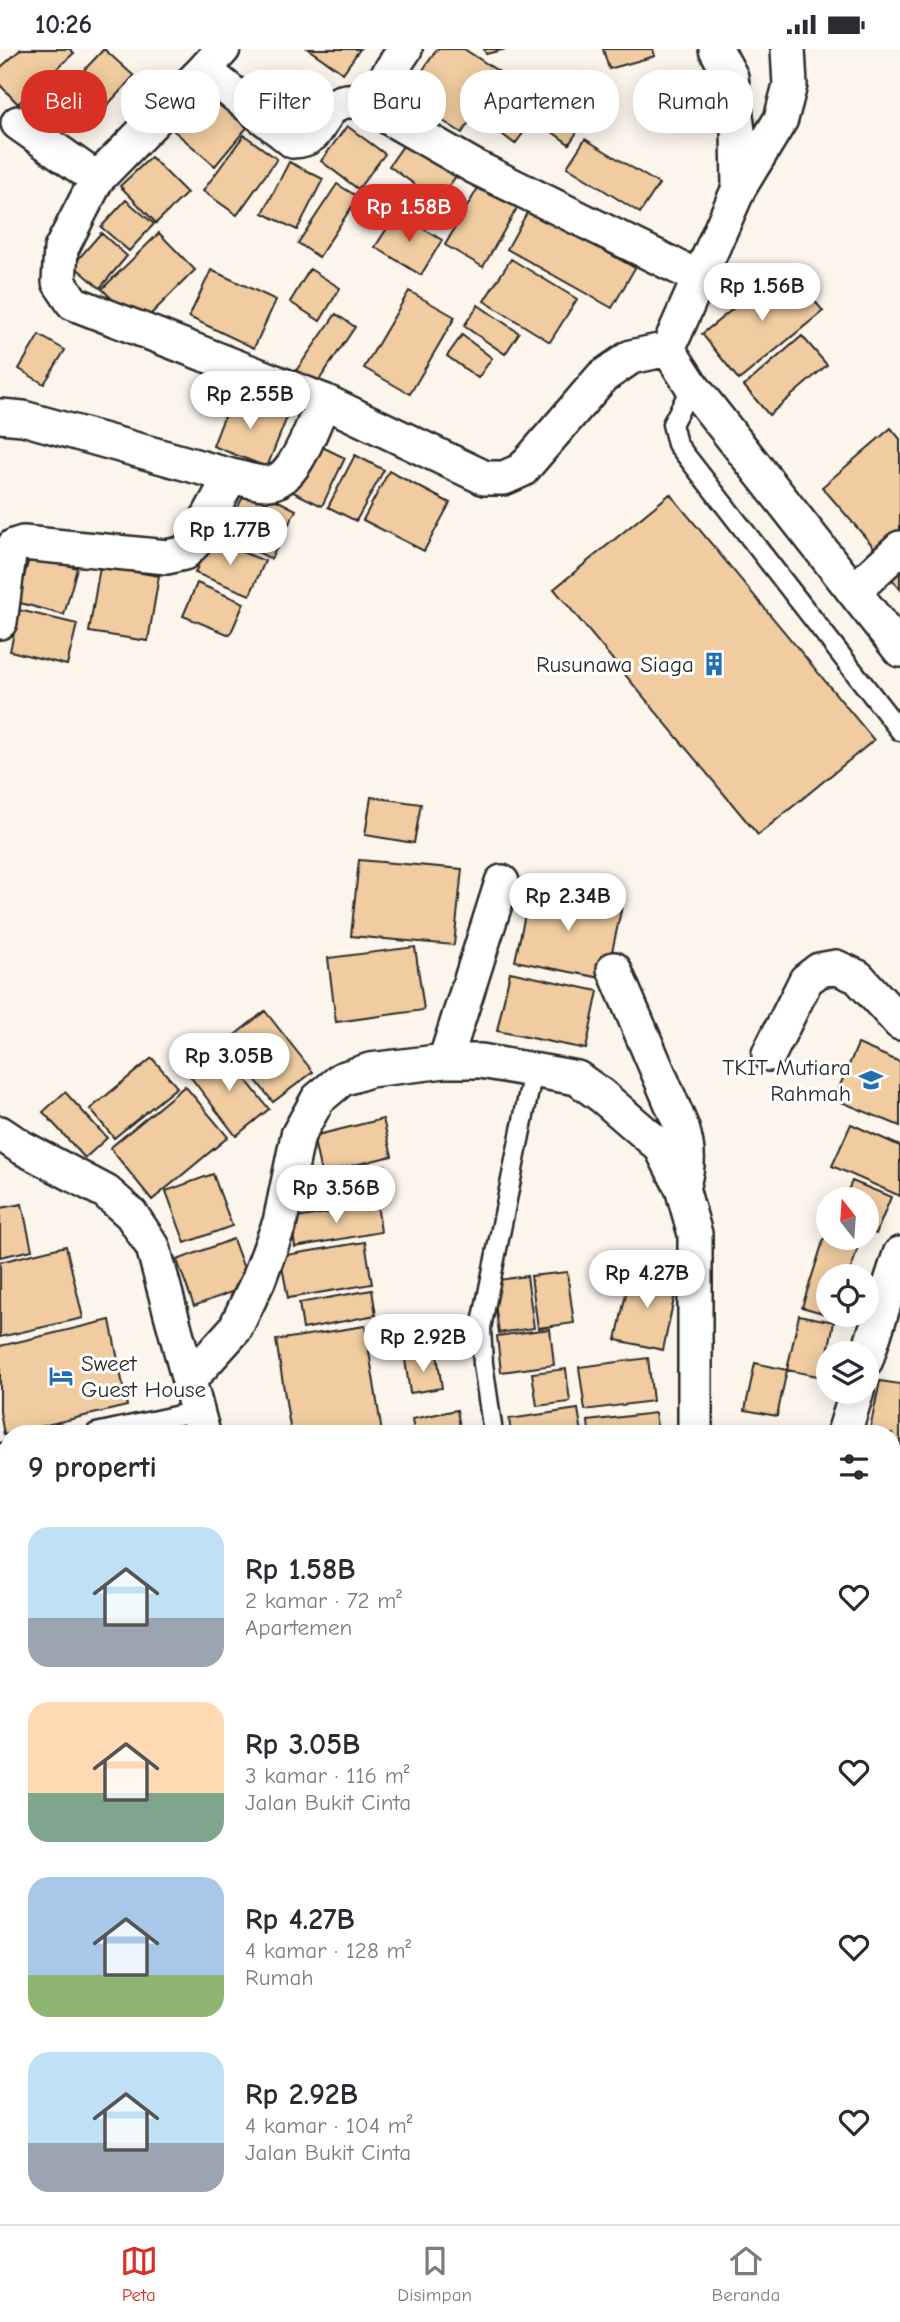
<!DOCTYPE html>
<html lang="id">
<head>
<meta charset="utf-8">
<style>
	body { margin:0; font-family:"Comic Neue",sans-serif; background:#f7f7f7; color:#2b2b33; height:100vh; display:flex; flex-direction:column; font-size:26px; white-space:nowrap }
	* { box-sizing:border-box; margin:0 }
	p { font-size:23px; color:#7c7c81 }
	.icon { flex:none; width:38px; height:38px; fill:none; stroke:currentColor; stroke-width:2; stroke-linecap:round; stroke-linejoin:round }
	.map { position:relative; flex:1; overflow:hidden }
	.side { position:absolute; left:0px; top:1376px; width:901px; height:800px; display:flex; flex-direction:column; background:#fff; border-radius:28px 28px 0 0; box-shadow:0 4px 18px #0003 }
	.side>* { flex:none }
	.banner { position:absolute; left:21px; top:21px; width:859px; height:63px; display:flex; gap:14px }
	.needle { width:46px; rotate:343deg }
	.buttons { position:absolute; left:816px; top:1138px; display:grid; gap:14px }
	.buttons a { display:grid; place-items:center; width:63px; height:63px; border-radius:50%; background:#fff; box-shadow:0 4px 18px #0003; font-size:35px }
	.price { position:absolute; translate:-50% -60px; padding:0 16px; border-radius:24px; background:#fff; color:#222; font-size:23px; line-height:46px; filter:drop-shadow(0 2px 4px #0008) }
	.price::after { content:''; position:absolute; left:50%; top:42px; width:21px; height:16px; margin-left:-10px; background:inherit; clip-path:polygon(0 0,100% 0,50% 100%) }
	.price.selected { background:#d93025; color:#fff }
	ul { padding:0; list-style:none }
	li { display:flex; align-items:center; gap:21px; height:175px; padding:0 28px }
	li span { display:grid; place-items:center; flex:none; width:196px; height:140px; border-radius:21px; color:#555 }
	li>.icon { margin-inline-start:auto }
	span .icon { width:84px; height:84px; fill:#fffc; stroke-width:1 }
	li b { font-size:30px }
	h2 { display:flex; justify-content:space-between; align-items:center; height:84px; padding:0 28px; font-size:30px }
	.pill { padding:0 24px; border-radius:28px; background:#fff; box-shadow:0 4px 18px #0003; font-size:24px; line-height:63px }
	.pill.selected { background:#d93025; color:#fff }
	.status { display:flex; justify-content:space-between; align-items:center; height:49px; padding:0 35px; background:#fff; direction:ltr }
	.status svg { height:19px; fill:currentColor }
	.tabs { display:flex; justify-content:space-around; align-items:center; height:98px; border-top:2px solid #e1e1e2; background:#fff; font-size:19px; color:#7c7c81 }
	.tabs a { display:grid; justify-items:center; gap:4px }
	.tabs .selected { color:#d93025 }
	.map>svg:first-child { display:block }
</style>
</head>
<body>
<div class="status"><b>10:26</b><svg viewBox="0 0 49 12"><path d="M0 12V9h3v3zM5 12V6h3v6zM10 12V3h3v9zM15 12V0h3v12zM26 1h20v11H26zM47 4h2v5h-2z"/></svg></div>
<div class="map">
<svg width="900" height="2175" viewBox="0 0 900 2175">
	<rect width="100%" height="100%" fill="#fcf5ec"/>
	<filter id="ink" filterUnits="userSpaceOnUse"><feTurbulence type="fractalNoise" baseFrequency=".0143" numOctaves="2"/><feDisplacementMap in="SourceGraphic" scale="14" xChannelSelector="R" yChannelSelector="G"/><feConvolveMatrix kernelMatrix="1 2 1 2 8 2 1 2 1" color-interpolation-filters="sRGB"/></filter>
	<g filter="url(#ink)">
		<!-- building -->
		<path fill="#f0cca0" stroke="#2b2b2b" stroke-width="2" d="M21,0H70L74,4L18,55L0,36V19Z
			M104,0L134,27L102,62L71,35Z
			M308,0H360L343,24Z
			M437,0H464L501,24L462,84L405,48Z
			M484,0H506L486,5Z
			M603,0H653L655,7L609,20Z
			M516,31L546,53L515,95L485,72Z
			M202,35L250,75L215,117L167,76Z
			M556,45L588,67L569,95L537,72Z
			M347,77L385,105L358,140L321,112Z
			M244,86L277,110L237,166L203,142Z
			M410,87L459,123L438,152L389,117Z
			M585,90L659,135L640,164L567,118Z
			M151,108L187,144L156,174L120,137Z
			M289,113L323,130L297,181L263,164Z
			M337,135L358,148L319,208L298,194Z
			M479,137L517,159L483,218L445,196Z
			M126,151L154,175L129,202L101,178Z
			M529,160L635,219L612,259L507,200Z
			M397,164L442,191L421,226L375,198Z
			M101,184L127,207L100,239L73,216Z
			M159,184L195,221L139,277L102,240Z
			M511,210L577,250L550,293L484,252Z
			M786,217L823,262L739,331L702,285Z
			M310,220L340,239L320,272L290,253Z
			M211,221L276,251L254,299L189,268Z
			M409,242L455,268L410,345L364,319Z
			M478,256L519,284L505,305L464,277Z
			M336,265L355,278L313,340L293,326Z
			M39,286L65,301L44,335L19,320Z
			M462,286L492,309L478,329L447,307Z
			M802,287L827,316L769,366L744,337Z
			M232,347L287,368L267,418L213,397Z
			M891,379L900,390V486L879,504L822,438Z
			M316,395L345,409L322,457L293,443Z
			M355,406L384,421L356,472L328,458Z
			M389,422L450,454L424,502L363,471Z
			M249,437L296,461L271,510L223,485Z
			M670,445L874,691L758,786L554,540Z
			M209,490L265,512L250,546L195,524Z
			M30,506L77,519L64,566L17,553Z
			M100,517L159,527L148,592L89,583Z
			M900,522V540L891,529Z
			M197,534L244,554L230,586L183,567Z
			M19,561L77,575L67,616L10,602Z
			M371,748L421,755L414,794L365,786Z
			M359,811L462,820L454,896L351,887Z
			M531,838L622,857L606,930L515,912Z
			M415,898L424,961L336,973L328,909Z
			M510,923L598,942L586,1000L497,982Z
			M265,962L313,1023L273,1053L226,993Z
			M858,995L900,1013V1077L834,1050Z
			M222,1001L269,1060L236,1087L189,1026Z
			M152,1009L177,1038L114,1089L90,1060Z
			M185,1037L228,1088L152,1151L110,1099Z
			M65,1043L107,1089L85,1109L43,1063Z
			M383,1070L392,1107L321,1124L313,1087Z
			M851,1075L900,1097V1147L832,1117Z
			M385,1116L390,1140L306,1159L300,1135Z
			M213,1125L232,1177L185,1194L166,1142Z
			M852,1132L891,1148L876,1185L866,1181V1150H844Z
			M22,1155L32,1201L0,1208V1159Z
			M377,1155L381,1183L295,1198L291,1170Z
			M828,1177V1188H861L849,1227H828V1265H837L836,1268L802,1258Z
			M233,1190L250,1236L194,1257L177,1211Z
			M365,1193L372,1235L288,1249L280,1207Z
			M66,1197L83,1269L0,1288V1213Z
			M631,1221L678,1231L663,1301L616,1291Z
			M567,1223L574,1274L538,1279L531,1227Z
			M527,1227L534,1279L499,1284L492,1232Z
			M372,1241L376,1266L303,1280L299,1254Z
			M799,1266L834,1273L823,1328L787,1321Z
			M110,1271L127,1357L4,1386L0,1363V1297Z
			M365,1277L382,1384H291L276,1291Z
			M550,1280L554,1316L501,1323L497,1287Z
			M437,1306L442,1339L410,1344L405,1311Z
			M648,1309L653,1352L585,1361L579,1318Z
			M755,1314L787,1321L777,1367L745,1361Z
			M566,1320L570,1353L537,1357L532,1324Z
			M880,1332L900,1335V1399L892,1398V1384H869Z
			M578,1360L582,1384H511L509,1370Z
			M457,1361L461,1384H414L412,1370Z
			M655,1364L658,1384H589L588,1372Z
			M9,1446V1504L0,1506V1447Z
			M9,1521V1593L0,1596V1524Z
			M892,1694L900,1695V1724H892Z
			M0,1706L9,1707V1764L0,1763Z
			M900,1805V1866H892V1806Z
			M892,1891H900V1937H892Z
			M0,1915L9,1916V1984L0,1983Z
			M892,1942H900V1988H892Z
			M900,1998V2041H892V1999Z
			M892,2049H896L898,2103L892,2104Z
			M892,2117H897L900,2175H856V2166H892Z
			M2,2132L9,2133V2166H124L121,2175H30L0,2167Z
			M176,2166H242V2175H175Z
			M600,2166H663V2175H600Z
			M683,2166H776L777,2175H683Z
			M0,2169L21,2175H0Z"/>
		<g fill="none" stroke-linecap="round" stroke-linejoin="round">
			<!-- lane casing -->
			<g stroke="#2b2b2b" stroke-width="23">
				<path id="lane" d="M692,337L672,375L677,395L900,682
					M96,1384L198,1362
					M493,1384L483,1315L481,1279L533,1022
					M0,1404H9
					M0,2077L9,2079"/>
			</g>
			<!-- street casing -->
			<g stroke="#2b2b2b" stroke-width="38">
				<path id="street" d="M405,0L381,36L379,55L391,70L475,118L700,229
					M716,0L731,28L738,82L739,139
					M204,21L223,0
					M379,55C367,54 351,49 339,54C317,64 325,91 293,92L204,21L97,130L61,200L59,233L73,254L324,352L485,429H504L522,421L602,328L631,308L668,300L692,337L900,601
					M18,74L97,130
					M668,300L739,139L781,70L790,36L788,0
					M0,367L23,369L231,427
					M854,542L900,499
					M0,573L9,506L14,497L23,494L167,508L184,504L194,494L231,427C243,429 257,435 269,434C296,432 313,374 324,352
					M614,920L682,1079C689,1101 689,1118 682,1139
					M769,1005L806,931L819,921L836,918L858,928L900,974
					M445,1012L502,833
					M0,1084L21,1098L106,1143L131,1165L153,1198L203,1384
					M866,1311L900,1205
					M190,1330L235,1280L258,1232L280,1173L298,1086L318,1050L342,1030L370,1021L445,1012H481L577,1029L602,1047L661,1098L682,1139L695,1185V1384
					M844,1384L857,1342
					M0,1802L9,1803
					M586,2166V2175
					M827,2166V2175"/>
			</g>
			<!-- secondary casing -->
			<g stroke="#2b2b2b" stroke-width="44">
				<path id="secondary" d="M892,1759H900
					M272,2166L273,2175"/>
			</g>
			<!-- lane -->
			<use href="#lane" stroke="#fff" stroke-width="18"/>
			<!-- street -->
			<use href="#street" stroke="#fff" stroke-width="33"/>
			<!-- secondary -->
			<use href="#secondary" stroke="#fff" stroke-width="38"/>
		</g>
	</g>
	<!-- icons -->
	<defs>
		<g id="building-bare" transform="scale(1.89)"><path d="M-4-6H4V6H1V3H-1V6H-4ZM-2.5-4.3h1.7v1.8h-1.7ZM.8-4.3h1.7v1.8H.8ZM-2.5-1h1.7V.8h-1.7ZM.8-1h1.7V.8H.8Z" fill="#1f6fb2" stroke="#fff" stroke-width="2.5" paint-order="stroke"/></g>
		<g id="school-bare" transform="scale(1.89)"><path d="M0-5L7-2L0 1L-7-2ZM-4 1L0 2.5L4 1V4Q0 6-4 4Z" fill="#1f6fb2" stroke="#fff" stroke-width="2.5" paint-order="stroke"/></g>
		<g id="hotel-bare" transform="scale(1.89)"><path d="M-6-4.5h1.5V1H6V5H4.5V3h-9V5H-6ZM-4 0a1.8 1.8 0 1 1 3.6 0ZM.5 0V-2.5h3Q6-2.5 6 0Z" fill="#1f6fb2" stroke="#fff" stroke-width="2.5" paint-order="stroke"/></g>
	</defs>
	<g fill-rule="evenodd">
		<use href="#building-bare" x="714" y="615"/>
		<use href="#school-bare" x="871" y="1031"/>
		<use href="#hotel-bare" x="61" y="1327"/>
	</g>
	<g text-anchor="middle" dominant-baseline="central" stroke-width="6" stroke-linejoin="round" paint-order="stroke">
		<!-- poi labels -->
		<g font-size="23" fill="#2b2b2b" stroke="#fff" text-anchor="end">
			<text x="694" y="615">Rusunawa Siaga</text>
			<text x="851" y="1018">TKIT Mutiara<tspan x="851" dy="26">Rahmah</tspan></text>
			<text x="81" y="1314" text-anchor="start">Sweet<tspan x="81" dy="26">Guest House</tspan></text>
		</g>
	</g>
</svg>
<div class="buttons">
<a><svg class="needle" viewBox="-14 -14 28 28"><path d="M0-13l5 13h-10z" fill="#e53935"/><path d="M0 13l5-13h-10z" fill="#7c7c81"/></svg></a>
<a><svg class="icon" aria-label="locate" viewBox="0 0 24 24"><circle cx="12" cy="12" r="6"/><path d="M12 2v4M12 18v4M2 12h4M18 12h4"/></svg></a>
<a><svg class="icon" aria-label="layers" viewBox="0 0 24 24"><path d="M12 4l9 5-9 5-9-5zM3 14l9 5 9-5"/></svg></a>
</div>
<b class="price selected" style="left:409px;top:195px">Rp 1.58B</b>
<b class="price" style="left:762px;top:274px">Rp 1.56B</b>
<b class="price" style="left:250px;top:382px">Rp 2.55B</b>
<b class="price" style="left:230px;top:518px">Rp 1.77B</b>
<b class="price" style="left:568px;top:884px">Rp 2.34B</b>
<b class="price" style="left:229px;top:1044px">Rp 3.05B</b>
<b class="price" style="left:336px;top:1176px">Rp 3.56B</b>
<b class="price" style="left:647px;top:1261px">Rp 4.27B</b>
<b class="price" style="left:423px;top:1325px">Rp 2.92B</b>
<div class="banner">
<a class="pill selected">Beli</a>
<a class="pill">Sewa</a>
<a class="pill">Filter</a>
<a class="pill">Baru</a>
<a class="pill">Apartemen</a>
<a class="pill">Rumah</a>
</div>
<section class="side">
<h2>9 properti<svg class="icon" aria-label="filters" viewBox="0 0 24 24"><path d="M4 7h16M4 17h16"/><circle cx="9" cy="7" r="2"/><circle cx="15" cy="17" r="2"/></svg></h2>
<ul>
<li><span style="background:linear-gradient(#bfe0f5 65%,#9aa5b1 0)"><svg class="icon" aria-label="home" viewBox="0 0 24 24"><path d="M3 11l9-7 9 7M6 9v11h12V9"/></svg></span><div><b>Rp 1.58B</b><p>2 kamar · 72 m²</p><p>Apartemen</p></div><svg class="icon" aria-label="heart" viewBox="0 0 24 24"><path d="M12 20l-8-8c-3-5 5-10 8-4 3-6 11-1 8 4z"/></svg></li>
<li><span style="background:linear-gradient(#ffd9b3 65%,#7fa58c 0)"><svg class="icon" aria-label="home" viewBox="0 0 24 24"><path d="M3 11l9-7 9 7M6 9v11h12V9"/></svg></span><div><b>Rp 3.05B</b><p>3 kamar · 116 m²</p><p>Jalan Bukit Cinta</p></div><svg class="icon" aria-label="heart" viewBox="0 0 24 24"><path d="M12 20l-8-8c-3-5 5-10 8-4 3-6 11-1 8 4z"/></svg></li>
<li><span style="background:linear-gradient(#a9c7e8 70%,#8fb573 0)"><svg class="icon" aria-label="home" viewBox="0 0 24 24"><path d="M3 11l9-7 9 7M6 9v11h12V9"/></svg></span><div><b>Rp 4.27B</b><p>4 kamar · 128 m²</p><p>Rumah</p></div><svg class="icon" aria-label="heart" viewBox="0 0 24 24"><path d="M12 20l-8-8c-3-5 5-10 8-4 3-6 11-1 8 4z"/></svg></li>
<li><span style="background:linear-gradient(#bfe0f5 65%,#9aa5b1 0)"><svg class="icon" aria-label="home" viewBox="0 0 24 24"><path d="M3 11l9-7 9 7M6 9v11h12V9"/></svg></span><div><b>Rp 2.92B</b><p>4 kamar · 104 m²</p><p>Jalan Bukit Cinta</p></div><svg class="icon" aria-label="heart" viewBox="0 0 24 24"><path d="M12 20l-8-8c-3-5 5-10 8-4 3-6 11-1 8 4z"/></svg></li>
</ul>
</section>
</div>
<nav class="tabs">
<a class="selected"><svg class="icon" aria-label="map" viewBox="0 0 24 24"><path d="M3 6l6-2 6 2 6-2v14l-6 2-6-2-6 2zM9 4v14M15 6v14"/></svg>Peta</a>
<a><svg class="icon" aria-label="saved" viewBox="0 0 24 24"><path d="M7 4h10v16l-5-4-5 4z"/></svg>Disimpan</a>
<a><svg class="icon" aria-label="home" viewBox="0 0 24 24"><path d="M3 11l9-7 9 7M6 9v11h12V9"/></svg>Beranda</a>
</nav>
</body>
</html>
